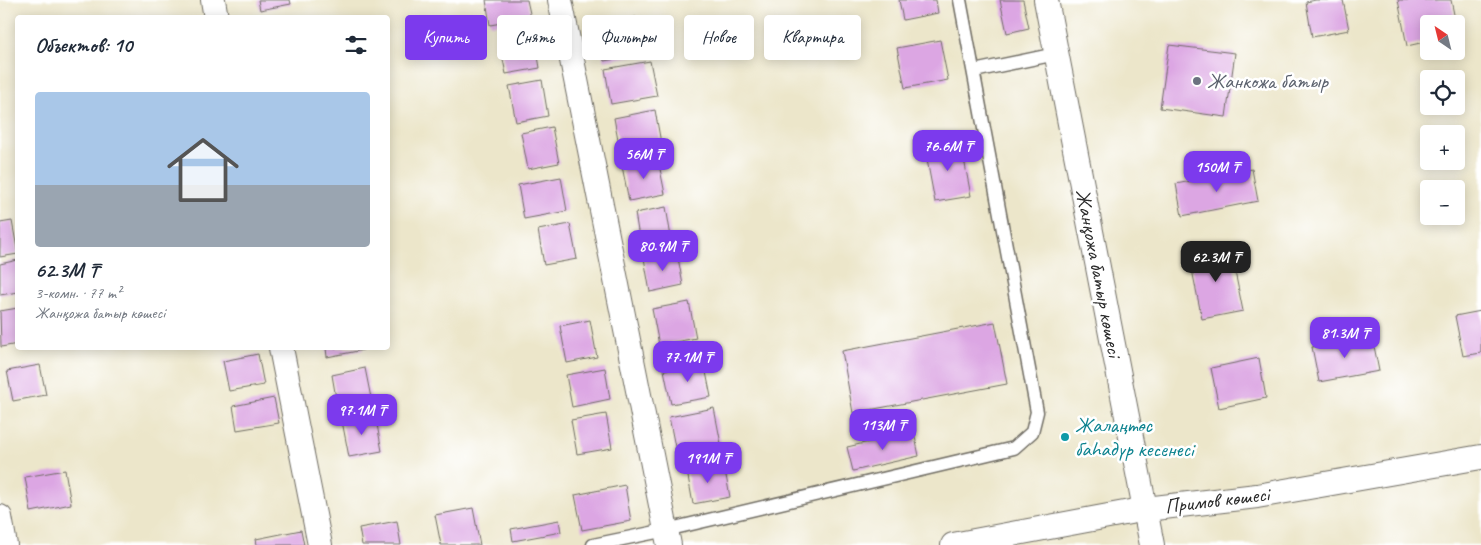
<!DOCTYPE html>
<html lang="ru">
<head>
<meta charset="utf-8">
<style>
	body { margin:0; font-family:Caveat,sans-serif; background:#f6f6f7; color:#1f2937; height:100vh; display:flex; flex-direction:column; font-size:19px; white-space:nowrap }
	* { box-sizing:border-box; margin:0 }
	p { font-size:16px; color:#747a83 }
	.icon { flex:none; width:28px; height:28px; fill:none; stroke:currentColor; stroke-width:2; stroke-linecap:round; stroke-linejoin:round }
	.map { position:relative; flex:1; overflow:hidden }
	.drawer { position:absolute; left:15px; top:15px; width:375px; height:335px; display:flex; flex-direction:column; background:#fff; border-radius:5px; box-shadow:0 2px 12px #0003 }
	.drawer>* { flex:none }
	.top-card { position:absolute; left:405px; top:15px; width:475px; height:45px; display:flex; gap:10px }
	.needle { width:32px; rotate:325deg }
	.tools { position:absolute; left:1420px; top:15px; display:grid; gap:10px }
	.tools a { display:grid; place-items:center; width:45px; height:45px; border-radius:5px; background:#fff; box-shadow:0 2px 12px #0003; font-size:25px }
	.price { position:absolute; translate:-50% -42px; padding:0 11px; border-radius:10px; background:#7c3aed; color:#fff; font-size:16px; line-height:32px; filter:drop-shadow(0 1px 2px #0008) }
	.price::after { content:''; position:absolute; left:50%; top:30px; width:15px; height:11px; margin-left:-8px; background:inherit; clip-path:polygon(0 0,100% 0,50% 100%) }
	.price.selected { background:#222; color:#fff }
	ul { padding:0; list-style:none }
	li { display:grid; align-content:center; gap:10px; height:265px; padding:0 20px }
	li+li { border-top:1px solid #e0e1e3 }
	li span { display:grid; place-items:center; height:155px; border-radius:5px; color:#555 }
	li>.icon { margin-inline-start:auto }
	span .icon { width:90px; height:90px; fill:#fffc; stroke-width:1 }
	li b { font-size:21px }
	h2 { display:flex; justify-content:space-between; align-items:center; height:60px; padding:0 20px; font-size:21px }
	.pill { padding:0 18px; border-radius:5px; background:#fff; box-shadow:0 2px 12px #0003; font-size:18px; line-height:45px }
	.pill.selected { background:#7c3aed; color:#fff }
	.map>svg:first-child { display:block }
</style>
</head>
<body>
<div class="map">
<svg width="1481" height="545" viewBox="0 0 1481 545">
	<rect width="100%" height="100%" fill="#fff"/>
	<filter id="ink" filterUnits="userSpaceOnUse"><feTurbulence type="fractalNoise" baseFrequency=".02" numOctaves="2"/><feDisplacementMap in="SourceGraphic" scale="10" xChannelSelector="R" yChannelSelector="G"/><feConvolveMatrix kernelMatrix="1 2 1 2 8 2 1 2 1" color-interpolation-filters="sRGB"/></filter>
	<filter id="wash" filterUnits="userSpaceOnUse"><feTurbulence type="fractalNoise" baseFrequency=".0096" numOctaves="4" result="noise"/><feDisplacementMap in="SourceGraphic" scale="20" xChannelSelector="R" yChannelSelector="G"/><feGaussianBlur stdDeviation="1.12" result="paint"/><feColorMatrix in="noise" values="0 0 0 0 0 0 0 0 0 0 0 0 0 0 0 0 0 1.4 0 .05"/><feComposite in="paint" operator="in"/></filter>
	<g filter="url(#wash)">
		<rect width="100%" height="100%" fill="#ece6ca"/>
		<g id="blocks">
			<!-- building -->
			<path fill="#dca6e3" d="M258,0H290L291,4L260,10Z
				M486,0H527L531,18L490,25Z
				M899,0H936L938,13L903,20Z
				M1000,0H1023L1029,28L1007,33Z
				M1316,0H1343L1349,30L1312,37L1306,2Z
				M1398,0H1451L1456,24H1429V41L1407,46Z
				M636,17L643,54L604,61L597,24Z
				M534,33L540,68L506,74L499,40Z
				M940,40L948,80L905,88L897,48Z
				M1169,45L1235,53L1226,117L1160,108Z
				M650,61L657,96L611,104L605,69Z
				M542,80L548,116L516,122L509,86Z
				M655,110L661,143L620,150L614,118Z
				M552,127L559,163L528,169L521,133Z
				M961,143L971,196L935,202L925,149Z
				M658,159L665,194L629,201L622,166Z
				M1252,169L1258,201L1182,216L1176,184Z
				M561,177L567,211L524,219L518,185Z
				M666,207L672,243L641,249L635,213Z
				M12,221L18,254L0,257V223Z
				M570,224L577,259L544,265L538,230Z
				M1230,247L1243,311L1202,319L1189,255Z
				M677,252L683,285L650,292L644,258Z
				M18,260V292L0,295V264Z
				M689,302L696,338L659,345L652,309Z
				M18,308V344L1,347L0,311Z
				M1481,311V353L1463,356L1455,316Z
				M590,320L597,357L567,363L560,326Z
				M995,322L1007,384L853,413L842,351Z
				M1372,336L1379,371L1319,382L1312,347Z
				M326,348H362L363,350L327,357Z
				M258,354L264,385L229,391L223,361Z
				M1259,358L1266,398L1219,408L1211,368Z
				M704,362L711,397L671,404L664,370Z
				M40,365L46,395L13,401L7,371Z
				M365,368L371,398L337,404L332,375Z
				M605,368L610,399L572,407L566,375Z
				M274,398L279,423L237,430L233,406Z
				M714,408L722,449L677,457L669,417Z
				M375,414L382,451L349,457L342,421Z
				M606,414L612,448L577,454L571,420Z
				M914,432L919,456L853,471L847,447Z
				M724,465L730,497L693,504L687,471Z
				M65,470L71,504L31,512L25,477Z
				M625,485L631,521L582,530L575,495Z
				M473,508L480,545H441L435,515Z
				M559,520L561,532L513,541L511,529Z
				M397,521L401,545H362L359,528Z
				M301,530L304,545H257L256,539Z"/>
		</g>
	</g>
	<g filter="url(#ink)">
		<use href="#blocks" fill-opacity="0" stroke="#6f6c63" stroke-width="1"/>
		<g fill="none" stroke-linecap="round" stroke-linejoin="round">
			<!-- service casing -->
			<g stroke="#6f6c63" stroke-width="15">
				<path id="service" d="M974,71L1056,54
					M593,545L666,530L1014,448L1032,432L1037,412L960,0"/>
			</g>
			<!-- minor casing -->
			<g stroke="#6f6c63" stroke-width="26">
				<path id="minor" d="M213,0L216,18
					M560,0L669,545
					M1046,0L1152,545
					M281,348L320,545
					M0,517L5,545
					M953,545L1146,509L1257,496L1481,457"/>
			</g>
			<!-- service -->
			<use href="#service" stroke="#fff" stroke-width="12"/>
			<!-- minor -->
			<use href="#minor" stroke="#fff" stroke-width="24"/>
		</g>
	</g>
	<!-- markers -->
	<circle fill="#6b7280" stroke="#fff" stroke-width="2" cx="1197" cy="81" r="5"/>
	<circle fill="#0f9aa8" stroke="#fff" stroke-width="2" cx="1065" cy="437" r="5"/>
	<g text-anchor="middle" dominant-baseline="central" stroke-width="5" stroke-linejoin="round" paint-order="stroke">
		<!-- worship labels -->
		<g font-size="21" fill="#5b616d" stroke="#fff" text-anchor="start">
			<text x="1207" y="81">Жанкожа батыр</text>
		</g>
		<!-- street labels -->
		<g font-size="21" fill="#2b2b2b" stroke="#fff">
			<text transform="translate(1099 273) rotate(79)">Жанқожа батыр көшесі</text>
			<text transform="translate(1217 500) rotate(-7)">Примов көшесі</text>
		</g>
		<!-- culture labels -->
		<g font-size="21" fill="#0d838f" stroke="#fff" text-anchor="start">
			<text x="1075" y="425">Жалаңтөс<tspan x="1075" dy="24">баһадүр кесенесі</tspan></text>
		</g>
	</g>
</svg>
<div class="tools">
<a><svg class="needle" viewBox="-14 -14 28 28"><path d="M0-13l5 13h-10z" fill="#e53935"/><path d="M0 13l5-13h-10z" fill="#747a83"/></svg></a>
<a><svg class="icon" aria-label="locate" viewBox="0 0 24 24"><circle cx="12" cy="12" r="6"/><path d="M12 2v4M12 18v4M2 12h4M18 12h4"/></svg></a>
<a>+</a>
<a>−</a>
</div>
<b class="price" style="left:948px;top:172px">76.6M ₸</b>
<b class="price" style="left:644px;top:180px">56M ₸</b>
<b class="price" style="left:1217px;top:193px">150M ₸</b>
<b class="price" style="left:663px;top:272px">80.9M ₸</b>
<b class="price selected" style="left:1216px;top:283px">62.3M ₸</b>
<b class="price" style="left:1345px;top:359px">81.3M ₸</b>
<b class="price" style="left:688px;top:383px">77.1M ₸</b>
<b class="price" style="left:362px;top:436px">97.1M ₸</b>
<b class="price" style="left:883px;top:451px">113M ₸</b>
<b class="price" style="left:708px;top:484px">191M ₸</b>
<div class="top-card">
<a class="pill selected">Купить</a>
<a class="pill">Снять</a>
<a class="pill">Фильтры</a>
<a class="pill">Новое</a>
<a class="pill">Квартира</a>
</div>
<section class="drawer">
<h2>Объектов: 10<svg class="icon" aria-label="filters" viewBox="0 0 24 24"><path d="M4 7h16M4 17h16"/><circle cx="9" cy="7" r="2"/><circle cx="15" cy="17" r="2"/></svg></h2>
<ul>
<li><span style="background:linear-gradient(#a9c7e8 60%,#9aa5b1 0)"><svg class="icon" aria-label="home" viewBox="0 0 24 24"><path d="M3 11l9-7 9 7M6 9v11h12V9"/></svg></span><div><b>62.3M ₸</b><p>3-комн. · 77 m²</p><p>Жанқожа батыр көшесі</p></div></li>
</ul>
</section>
</div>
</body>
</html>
